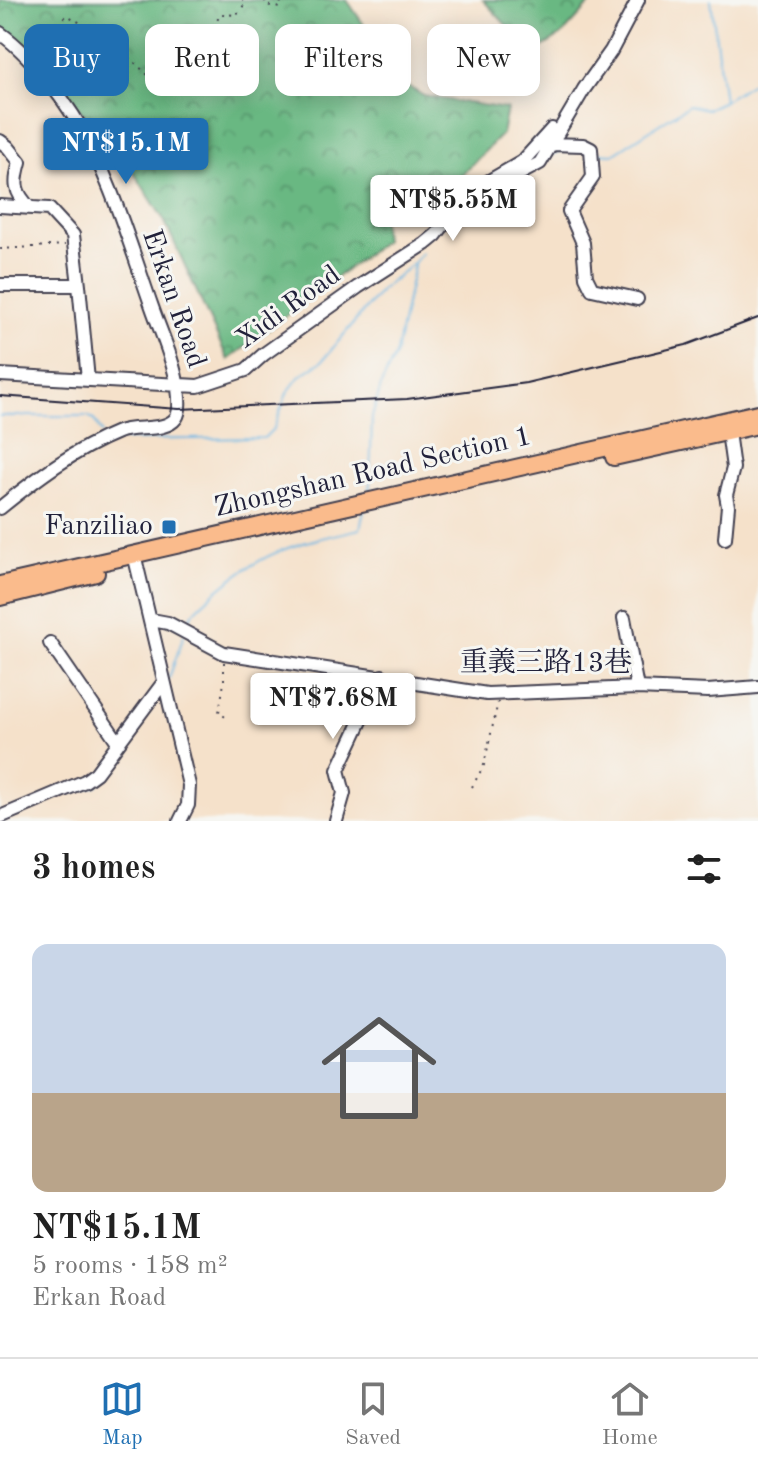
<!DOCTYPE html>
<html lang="en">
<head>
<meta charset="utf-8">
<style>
	body { margin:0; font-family:"Old Standard TT","Noto Serif TC",serif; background:#f2f2f2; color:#222; height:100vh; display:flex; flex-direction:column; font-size:30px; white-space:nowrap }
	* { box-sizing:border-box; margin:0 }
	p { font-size:26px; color:#767676 }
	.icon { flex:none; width:44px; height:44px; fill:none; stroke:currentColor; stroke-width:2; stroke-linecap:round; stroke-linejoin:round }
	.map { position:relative; height:821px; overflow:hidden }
	.details { display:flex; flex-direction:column; background:#fff; flex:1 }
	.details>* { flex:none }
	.guide { position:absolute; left:24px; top:24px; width:710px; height:72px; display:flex; gap:16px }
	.price { position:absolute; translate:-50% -68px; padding:0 18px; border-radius:8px; background:#fff; color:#222; font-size:26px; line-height:52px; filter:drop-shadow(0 2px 4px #0008) }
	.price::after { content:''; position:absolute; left:50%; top:48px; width:24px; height:18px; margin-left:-12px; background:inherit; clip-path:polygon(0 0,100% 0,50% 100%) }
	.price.current { background:#1f6fb2; color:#fff }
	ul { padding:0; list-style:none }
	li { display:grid; align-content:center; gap:16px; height:424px; padding:0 32px }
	li span { display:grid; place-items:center; height:248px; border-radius:16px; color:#555 }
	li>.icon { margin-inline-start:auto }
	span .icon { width:144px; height:144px; fill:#fffc; stroke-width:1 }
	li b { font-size:34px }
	h2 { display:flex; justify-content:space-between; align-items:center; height:96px; padding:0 32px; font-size:34px }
	.chip { padding:0 28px; border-radius:16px; background:#fff; box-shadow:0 4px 20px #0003; font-size:28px; line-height:72px }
	.chip.current { background:#1f6fb2; color:#fff }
	.tabs { display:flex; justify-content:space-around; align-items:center; height:112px; border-top:2px solid #e0e0e0; background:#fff; font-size:22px; color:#767676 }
	.tabs a { display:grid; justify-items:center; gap:4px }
	.tabs .current { color:#1f6fb2 }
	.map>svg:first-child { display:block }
</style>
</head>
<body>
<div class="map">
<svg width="758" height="821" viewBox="0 0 758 821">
	<defs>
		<pattern id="forest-crowns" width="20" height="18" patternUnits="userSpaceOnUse" patternTransform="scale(2)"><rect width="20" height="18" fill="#69b882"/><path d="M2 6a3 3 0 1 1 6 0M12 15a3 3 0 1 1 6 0" fill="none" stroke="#56956c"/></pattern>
	</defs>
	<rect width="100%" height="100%" fill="#f6f6f2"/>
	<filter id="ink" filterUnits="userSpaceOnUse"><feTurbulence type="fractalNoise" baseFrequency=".0125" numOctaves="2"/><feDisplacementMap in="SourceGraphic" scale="16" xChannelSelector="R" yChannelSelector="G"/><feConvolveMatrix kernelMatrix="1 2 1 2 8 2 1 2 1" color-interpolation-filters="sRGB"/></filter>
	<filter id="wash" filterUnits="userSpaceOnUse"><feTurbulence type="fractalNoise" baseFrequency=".006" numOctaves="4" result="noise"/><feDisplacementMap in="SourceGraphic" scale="32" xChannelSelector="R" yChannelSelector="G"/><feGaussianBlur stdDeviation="1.8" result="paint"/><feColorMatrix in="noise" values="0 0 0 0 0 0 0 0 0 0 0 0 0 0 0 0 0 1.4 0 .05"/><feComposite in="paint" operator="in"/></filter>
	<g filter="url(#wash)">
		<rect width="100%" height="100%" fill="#f5e1ca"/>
		<!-- forest -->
		<path fill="url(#forest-crowns)" stroke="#466d5e" stroke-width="2" d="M0,0H347L370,34L338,45L424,96L507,109L502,134L439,198L381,205L384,241L228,360L164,220L122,154L8,35L0,31Z
			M483,0H594L562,35L539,49L521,41Z"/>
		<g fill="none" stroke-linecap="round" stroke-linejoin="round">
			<!-- stream -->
			<path stroke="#6ab6e3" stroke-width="2" d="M725,100L758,79
				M597,153L613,154L689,105L707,109L724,101L711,0
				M550,155L563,150
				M0,416H88L94,420L102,433
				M114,440L264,438L274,428L287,393L300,376L322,361L382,289L414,263L422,253
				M368,496L370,483L372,417L382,383L396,353L414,265
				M186,625C191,612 203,603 214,593C263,550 298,543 360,529L364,510
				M169,678L184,635
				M71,793L97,785L114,759"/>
		</g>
	</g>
	<g filter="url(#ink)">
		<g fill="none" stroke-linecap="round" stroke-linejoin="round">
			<!-- minor casing -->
			<g stroke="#423f50" stroke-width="16">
				<path id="minor" d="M0,33C34,57 72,109 91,146C116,197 133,253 152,307C161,333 174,361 178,388C179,396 181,411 176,418C165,433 134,425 118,432C74,450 37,478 0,508
					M0,141L8,147L20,162C14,183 14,192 30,208
					M551,144L583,145L591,149L593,177L569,211L583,243L586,277L592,289L637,299
					M0,206L49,209L73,235L79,285
					M443,216L453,202L522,162L552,129
					M0,285H79L88,380
					M0,375L198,386L246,370L264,354L358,287L425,244L436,235L451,215L469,201L540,163L584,89L611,51L638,0
					M725,538L728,506L726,495L733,468L728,432
					M134,554L189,785L188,805L180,821
					M624,618L637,688
					M152,620L168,623L224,653L487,694L637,688L708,691L758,687
					M50,643L118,742
					M0,817L85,781L96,773L163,683
					M336,821L344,793L338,770L382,676"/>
			</g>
			<!-- major casing -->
			<g stroke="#423f50" stroke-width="20">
				<path id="major" d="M614,457L758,425
					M0,585L758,413
					M0,597L96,573"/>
			</g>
			<!-- path -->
			<path stroke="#423f50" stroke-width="2" stroke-dasharray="2 6" stroke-linecap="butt" d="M265,0L266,5L280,8L281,0
				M27,43L31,44L37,37L49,34L67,15L91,29L97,40L132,60L150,77L180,87
				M165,86C179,87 189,83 202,83L213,72L201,43L191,36L214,25L221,14L236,15L245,4L243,0
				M0,249L65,245
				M224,662V683L219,712L229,720
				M472,787L484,765L498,702"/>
			<!-- minor -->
			<use href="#minor" stroke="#fff" stroke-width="12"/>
			<!-- major -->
			<use href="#major" stroke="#fabb8c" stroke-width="16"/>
			<!-- rail -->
			<path stroke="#22223b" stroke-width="2" d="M0,396L179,409L407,399L526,383L686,345L758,318"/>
		</g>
	</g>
	<!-- markers -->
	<rect fill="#1f6fb2" stroke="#f6f6f2" stroke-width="3" x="161" y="519" width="16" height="16" rx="4"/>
	<g text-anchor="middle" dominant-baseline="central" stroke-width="6" stroke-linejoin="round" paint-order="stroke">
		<!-- street labels -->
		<g font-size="28" fill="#22223b" stroke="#f6f6f2">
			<text transform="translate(173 299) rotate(71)">Erkan Road</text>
			<text transform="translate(289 308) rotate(-36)">Xidi Road</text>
			<text transform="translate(373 473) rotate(-13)">Zhongshan Road Section 1</text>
			<text x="546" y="664">重義三路13巷</text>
		</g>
		<!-- poi labels -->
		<g font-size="28" fill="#22223b" stroke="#f6f6f2" text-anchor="end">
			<text x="153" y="527">Fanziliao</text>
		</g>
	</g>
</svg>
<b class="price current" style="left:126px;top:186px">NT$15.1M</b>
<b class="price" style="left:453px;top:243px">NT$5.55M</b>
<b class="price" style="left:333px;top:741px">NT$7.68M</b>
<div class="guide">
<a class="chip current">Buy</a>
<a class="chip">Rent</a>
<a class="chip">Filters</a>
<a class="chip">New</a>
</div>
</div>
<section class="details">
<h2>3 homes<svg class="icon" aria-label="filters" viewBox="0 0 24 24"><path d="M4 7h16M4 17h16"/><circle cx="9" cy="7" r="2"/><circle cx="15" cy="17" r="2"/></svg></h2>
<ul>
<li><span style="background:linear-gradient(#c9d6e8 60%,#b9a48a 0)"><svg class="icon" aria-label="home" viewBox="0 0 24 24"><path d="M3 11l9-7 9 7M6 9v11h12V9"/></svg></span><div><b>NT$15.1M</b><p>5 rooms · 158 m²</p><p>Erkan Road</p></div></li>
</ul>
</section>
<nav class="tabs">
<a class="current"><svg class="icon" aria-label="map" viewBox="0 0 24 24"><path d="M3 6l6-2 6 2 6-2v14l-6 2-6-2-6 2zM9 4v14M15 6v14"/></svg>Map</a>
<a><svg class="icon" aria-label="saved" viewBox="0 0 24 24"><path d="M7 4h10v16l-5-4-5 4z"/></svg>Saved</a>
<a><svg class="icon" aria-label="home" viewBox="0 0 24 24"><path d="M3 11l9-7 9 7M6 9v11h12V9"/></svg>Home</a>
</nav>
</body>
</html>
